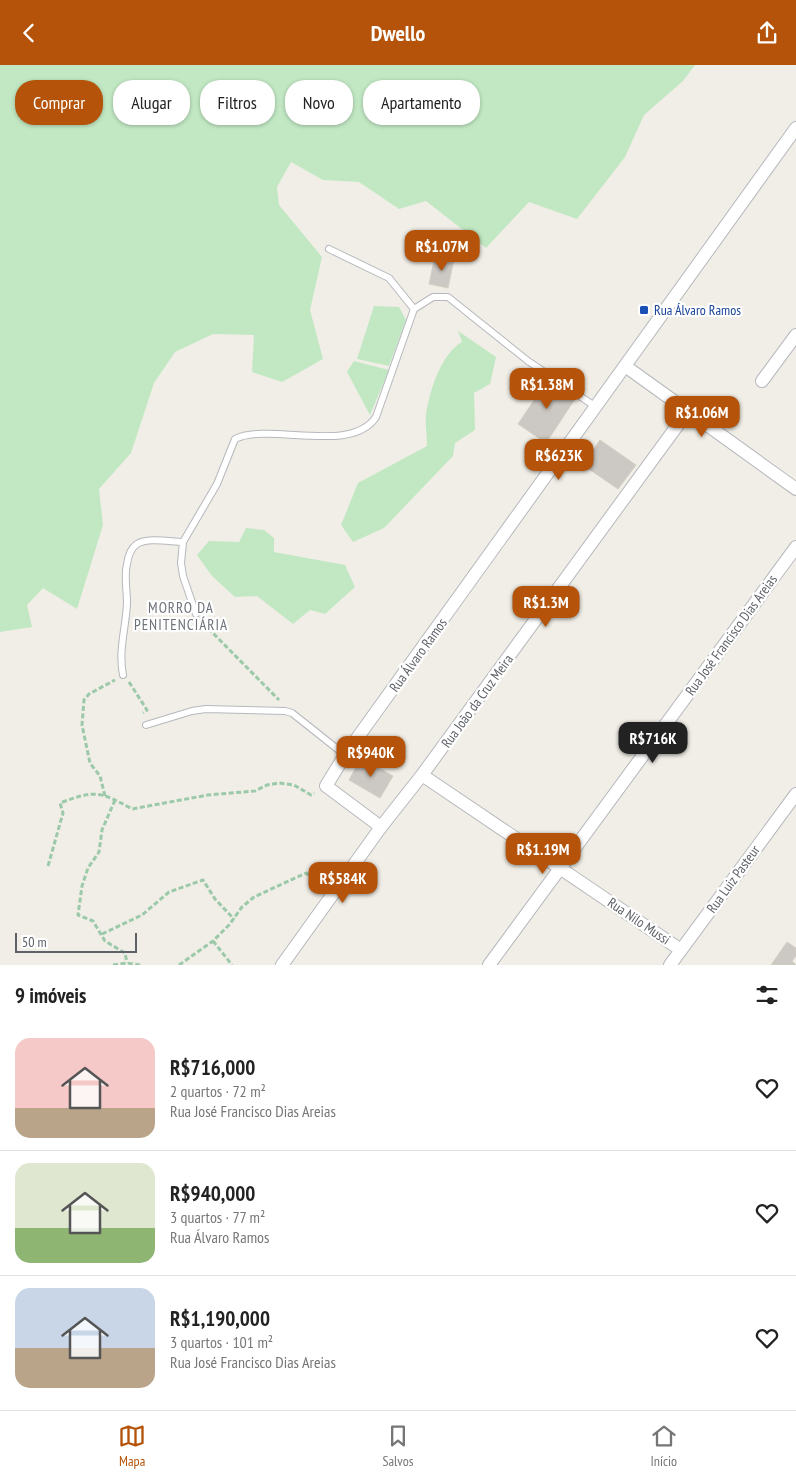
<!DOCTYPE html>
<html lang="pt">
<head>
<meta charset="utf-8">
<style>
	body { margin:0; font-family:"PT Sans Narrow",sans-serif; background:#f2f2f2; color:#222; height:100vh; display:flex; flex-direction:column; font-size:19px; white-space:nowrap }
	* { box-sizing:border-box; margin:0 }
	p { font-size:16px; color:#767676 }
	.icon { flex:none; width:28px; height:28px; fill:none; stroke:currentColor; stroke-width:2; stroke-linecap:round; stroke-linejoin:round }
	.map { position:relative; height:900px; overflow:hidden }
	.details { display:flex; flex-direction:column; background:#fff; flex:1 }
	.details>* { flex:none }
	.hud { position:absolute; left:15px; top:15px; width:500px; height:45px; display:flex; gap:10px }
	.scale { position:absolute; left:15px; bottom:12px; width:122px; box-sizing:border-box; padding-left:5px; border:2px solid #5e6167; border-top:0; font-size:14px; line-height:18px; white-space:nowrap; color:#5e6167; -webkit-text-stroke:4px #fff; paint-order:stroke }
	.price { position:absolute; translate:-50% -42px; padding:0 11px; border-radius:10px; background:#b45309; color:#fff; font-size:16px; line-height:32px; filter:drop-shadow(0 1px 2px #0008) }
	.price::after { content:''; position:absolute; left:50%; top:30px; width:15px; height:11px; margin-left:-8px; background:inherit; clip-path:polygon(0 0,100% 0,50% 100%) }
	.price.on { background:#222; color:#fff }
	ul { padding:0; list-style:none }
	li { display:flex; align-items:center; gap:15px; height:125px; padding:0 15px }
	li+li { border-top:1px solid #e0e0e0 }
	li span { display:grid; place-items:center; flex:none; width:140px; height:100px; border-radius:15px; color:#555 }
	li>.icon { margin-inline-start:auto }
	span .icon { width:60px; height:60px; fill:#fffc; stroke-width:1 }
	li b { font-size:21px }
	h2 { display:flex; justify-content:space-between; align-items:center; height:60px; padding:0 15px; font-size:21px }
	.chip { padding:0 18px; border-radius:20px; background:#fff; box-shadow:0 1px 4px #0004; font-size:18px; line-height:45px }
	.chip.on { background:#b45309; color:#fff }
	header { display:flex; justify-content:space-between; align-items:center; height:65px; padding:0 15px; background:#b45309; color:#fff; font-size:22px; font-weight:600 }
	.dock { display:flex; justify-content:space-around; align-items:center; height:70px; border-top:1px solid #e0e0e0; background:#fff; font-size:14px; color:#767676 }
	.dock a { display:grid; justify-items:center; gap:2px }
	.dock .on { color:#b45309 }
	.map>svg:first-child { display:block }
</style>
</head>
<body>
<header><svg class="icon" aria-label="back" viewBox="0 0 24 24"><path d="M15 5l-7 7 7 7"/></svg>Dwello<svg class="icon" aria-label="share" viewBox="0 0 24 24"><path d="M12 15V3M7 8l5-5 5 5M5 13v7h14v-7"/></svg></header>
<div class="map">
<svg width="796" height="900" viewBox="0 0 796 900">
	<rect width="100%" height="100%" fill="#f0eee6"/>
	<!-- green -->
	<path fill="#c2e8c3" d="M0,0H695L683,16L644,50L625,92L577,154L529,137L486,183L426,136L399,144L359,117L323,115L291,97L277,122L279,140L322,192L310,245L323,294L282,317L252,307L254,270L213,269L175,287L154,318L131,388L99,424L103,460L77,544L43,523L27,540L32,562L0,567Z
		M374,241L399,242L406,255L389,301L357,294Z
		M458,266L496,292L490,319L474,328L475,365L455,378L453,391L384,463L353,477L341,460L358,418L427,381C427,371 425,359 426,349C430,325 441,289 462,277Z
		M354,296L389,305L370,350L347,307Z
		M246,463L264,465L274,473V487L345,500L355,522L325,549L310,545L293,559L257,531L235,532L212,511L197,490L209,476L239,477Z"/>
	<!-- building -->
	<path fill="#ccc8c3" stroke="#d5d0c4" d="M435,191L454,194L448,223L429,219Z
		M549,313L577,331L546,378L518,359Z
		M600,375L636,400L618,424L583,400Z
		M361,693L393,711L380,733L349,715Z
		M787,877L796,883V891L792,896L796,900H771Z"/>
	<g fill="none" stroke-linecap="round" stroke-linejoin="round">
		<!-- service casing -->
		<g stroke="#b6b8bd" stroke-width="8">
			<path id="service" d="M329,184L389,213L414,244
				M196,549L183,511L181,498L183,477L217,419L235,374C270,357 351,390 376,352L414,244L433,232H448L528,296L596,342
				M123,610C118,585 126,563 127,538C127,525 124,511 127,499C128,492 131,483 137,479C148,472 171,477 183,477
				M146,660L192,646L206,644L285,646L292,648L345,690"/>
		</g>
		<!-- minor casing -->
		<g stroke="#b6b8bd" stroke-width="14">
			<path id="minor" d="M625,301L796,424
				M762,316L796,270
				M422,710L681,885
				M381,762L326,721L345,690L796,63
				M282,900L381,762L422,710L688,346
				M489,900L796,482
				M670,900L796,729"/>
		</g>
		<!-- path -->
		<path stroke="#9bc9a9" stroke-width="3" stroke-dasharray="5 2.5" stroke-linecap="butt" d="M203,558L279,635
			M129,617L147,645L143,648
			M105,731L100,711L90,698L82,660L84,635L89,629L115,615
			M115,735L102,765L99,787L88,803L82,821L78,850L93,856L105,876L125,888L127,898
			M48,801L63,748L60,738C95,725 100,726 132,744L208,730L255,726L267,720L279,718L294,720L311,730L314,728
			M102,869L142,850L169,827L203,815L215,834L234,854
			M213,876L232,900
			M113,900L127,898L140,900
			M179,900L213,876L229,860L242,842L254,832L306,808L322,822"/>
		<!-- service -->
		<use href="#service" stroke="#fff" stroke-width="6"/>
		<!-- minor -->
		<use href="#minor" stroke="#fff" stroke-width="12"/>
	</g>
	<!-- markers -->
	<rect fill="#1a4fb4" stroke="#fff" stroke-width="2" x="639" y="240" width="10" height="10" rx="2.5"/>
	<g text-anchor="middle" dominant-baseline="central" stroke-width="4.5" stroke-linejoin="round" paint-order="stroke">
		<!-- transit labels -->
		<g font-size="14" fill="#164399" stroke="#fff" text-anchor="start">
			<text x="654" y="245">Rua Álvaro Ramos</text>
		</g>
		<!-- street labels -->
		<g font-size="14" fill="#5e6167" stroke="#fff">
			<text transform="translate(731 570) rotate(-54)">Rua José Francisco Dias Areias</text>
			<text transform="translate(418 590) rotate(-54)">Rua Álvaro Ramos</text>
			<text transform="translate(477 636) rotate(-54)">Rua João da Cruz Meira</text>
			<text transform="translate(733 814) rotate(-54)">Rua Luiz Pasteur</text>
			<text transform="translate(639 856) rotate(34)">Rua Nilo Mussi</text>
		</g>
		<!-- neighbourhood labels -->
		<g font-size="15" letter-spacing="1" fill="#6e7379" stroke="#fff">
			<text x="181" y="542">MORRO DA<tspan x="181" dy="17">PENITENCIÁRIA</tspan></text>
		</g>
	</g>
</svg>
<div class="scale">50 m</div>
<b class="price" style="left:442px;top:207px">R$1.07M</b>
<b class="price" style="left:547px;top:345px">R$1.38M</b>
<b class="price" style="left:702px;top:373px">R$1.06M</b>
<b class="price" style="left:559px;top:416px">R$623K</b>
<b class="price" style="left:546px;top:563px">R$1.3M</b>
<b class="price on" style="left:653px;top:699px">R$716K</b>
<b class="price" style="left:371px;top:713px">R$940K</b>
<b class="price" style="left:543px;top:810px">R$1.19M</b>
<b class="price" style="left:343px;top:839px">R$584K</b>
<div class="hud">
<a class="chip on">Comprar</a>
<a class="chip">Alugar</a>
<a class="chip">Filtros</a>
<a class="chip">Novo</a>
<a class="chip">Apartamento</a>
</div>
</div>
<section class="details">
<h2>9 imóveis<svg class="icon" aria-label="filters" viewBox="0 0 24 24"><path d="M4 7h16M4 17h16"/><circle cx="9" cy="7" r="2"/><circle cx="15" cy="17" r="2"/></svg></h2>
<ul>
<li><span style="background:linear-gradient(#f6c9c9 70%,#b9a48a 0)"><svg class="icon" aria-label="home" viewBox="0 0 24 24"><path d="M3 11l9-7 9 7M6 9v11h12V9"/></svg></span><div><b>R$716,000</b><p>2 quartos · 72 m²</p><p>Rua José Francisco Dias Areias</p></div><svg class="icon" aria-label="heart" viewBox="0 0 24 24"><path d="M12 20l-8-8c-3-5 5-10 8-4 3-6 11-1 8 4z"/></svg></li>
<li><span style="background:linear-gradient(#dfe7d0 65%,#8fb573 0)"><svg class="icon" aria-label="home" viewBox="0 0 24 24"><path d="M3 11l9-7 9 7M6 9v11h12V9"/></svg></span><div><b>R$940,000</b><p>3 quartos · 77 m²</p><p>Rua Álvaro Ramos</p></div><svg class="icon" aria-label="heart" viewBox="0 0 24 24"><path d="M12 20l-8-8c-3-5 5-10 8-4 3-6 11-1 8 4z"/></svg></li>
<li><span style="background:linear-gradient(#c9d6e8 60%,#b9a48a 0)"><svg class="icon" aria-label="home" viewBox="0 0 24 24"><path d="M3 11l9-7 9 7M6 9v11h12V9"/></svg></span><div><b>R$1,190,000</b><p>3 quartos · 101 m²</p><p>Rua José Francisco Dias Areias</p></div><svg class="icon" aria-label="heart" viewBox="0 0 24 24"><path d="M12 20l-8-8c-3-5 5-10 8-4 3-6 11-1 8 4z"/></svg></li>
</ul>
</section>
<nav class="dock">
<a class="on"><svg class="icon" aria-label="map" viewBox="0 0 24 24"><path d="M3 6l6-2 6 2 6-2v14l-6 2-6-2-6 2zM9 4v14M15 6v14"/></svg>Mapa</a>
<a><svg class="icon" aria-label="saved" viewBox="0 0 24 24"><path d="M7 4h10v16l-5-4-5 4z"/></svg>Salvos</a>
<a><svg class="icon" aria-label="home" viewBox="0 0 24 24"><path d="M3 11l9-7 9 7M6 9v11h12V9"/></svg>Início</a>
</nav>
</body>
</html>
